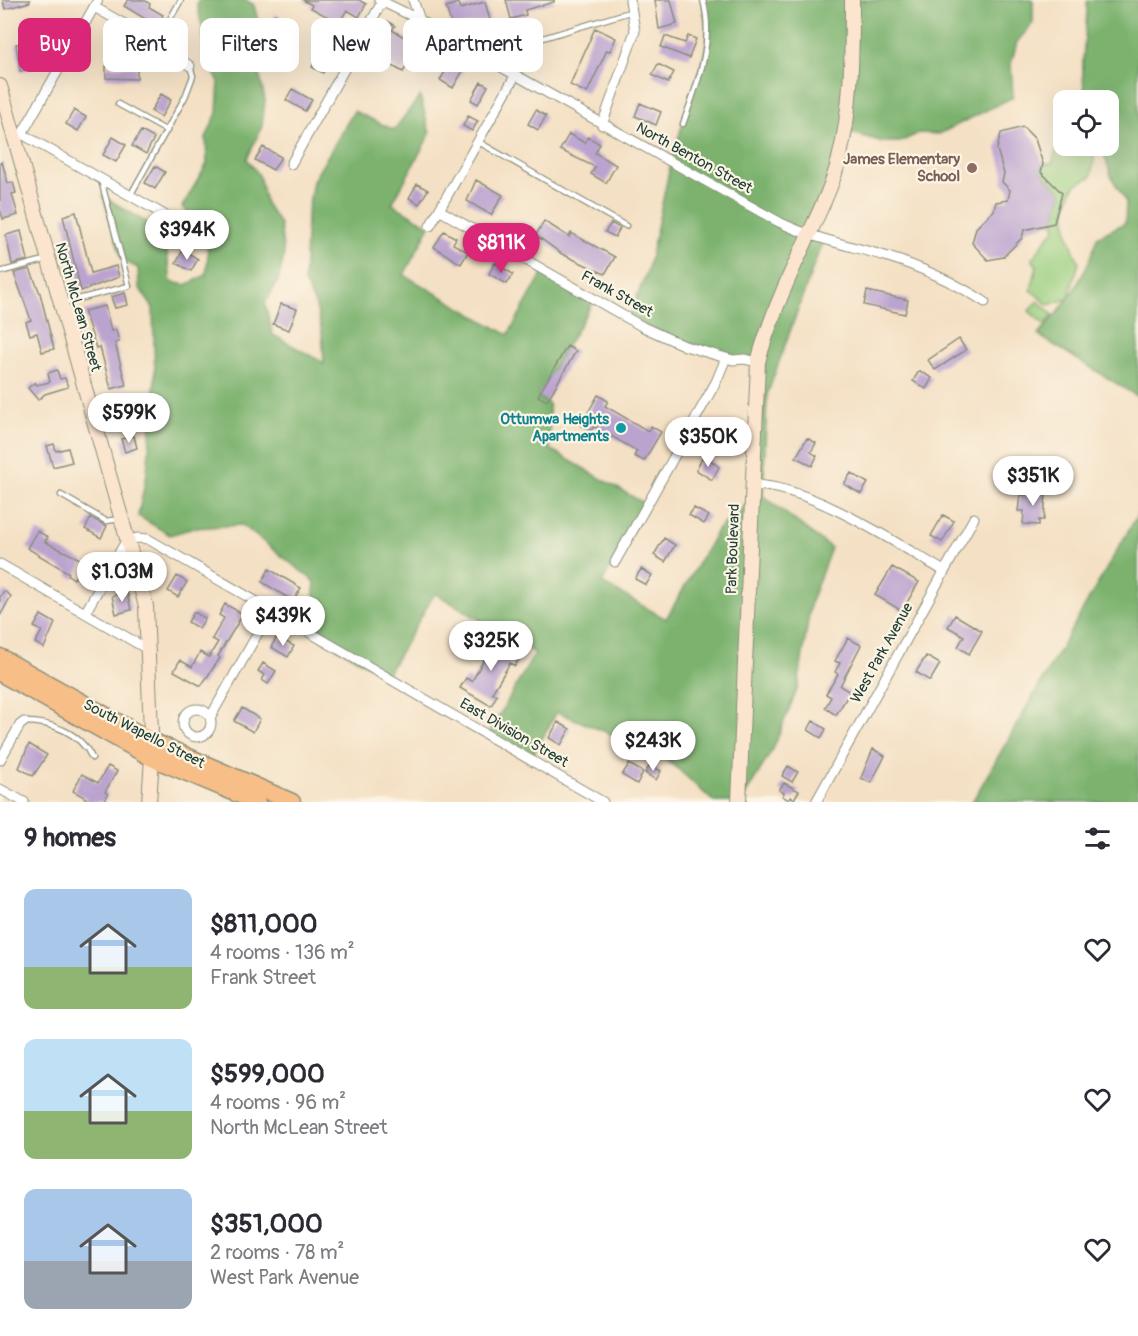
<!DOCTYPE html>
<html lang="en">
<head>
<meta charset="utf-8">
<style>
	body { margin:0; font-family:Pangolin,sans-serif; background:#f2f2f3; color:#2b2b33; height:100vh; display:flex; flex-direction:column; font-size:22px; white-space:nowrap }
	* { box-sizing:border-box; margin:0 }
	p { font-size:20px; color:#7c7c81 }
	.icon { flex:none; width:33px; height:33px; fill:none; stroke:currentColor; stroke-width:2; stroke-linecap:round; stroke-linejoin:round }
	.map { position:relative; height:802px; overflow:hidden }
	.drawer { display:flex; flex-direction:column; background:#fff; flex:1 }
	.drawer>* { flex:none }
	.hud { position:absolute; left:18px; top:18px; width:600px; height:54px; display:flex; gap:12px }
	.buttons { position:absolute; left:1053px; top:90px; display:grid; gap:12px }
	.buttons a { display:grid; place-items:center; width:66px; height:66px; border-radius:12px; background:#fff; box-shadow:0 6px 24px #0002; font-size:30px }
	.price { position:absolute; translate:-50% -51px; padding:0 14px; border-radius:21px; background:#fff; color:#222; font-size:20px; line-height:39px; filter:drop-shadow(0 2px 3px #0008) }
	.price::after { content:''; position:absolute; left:50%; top:36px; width:18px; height:14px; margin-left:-9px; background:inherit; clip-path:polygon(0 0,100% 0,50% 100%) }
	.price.on { background:#db2777; color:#fff }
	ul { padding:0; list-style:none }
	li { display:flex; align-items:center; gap:18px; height:150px; padding:0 24px }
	li span { display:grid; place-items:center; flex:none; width:168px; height:120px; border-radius:12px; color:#555 }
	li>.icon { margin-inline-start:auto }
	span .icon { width:72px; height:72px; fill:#fffc; stroke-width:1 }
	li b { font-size:26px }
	h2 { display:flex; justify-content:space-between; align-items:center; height:72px; padding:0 24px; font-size:26px }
	.chip { padding:0 21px; border-radius:12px; background:#fff; box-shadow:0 6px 24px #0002; font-size:21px; line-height:54px }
	.chip.on { background:#db2777; color:#fff }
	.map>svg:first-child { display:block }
</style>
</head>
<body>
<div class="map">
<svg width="1138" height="802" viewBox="0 0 1138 802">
	<rect width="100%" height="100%" fill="#fcf5e5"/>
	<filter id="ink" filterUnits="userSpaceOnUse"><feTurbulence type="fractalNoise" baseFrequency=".0167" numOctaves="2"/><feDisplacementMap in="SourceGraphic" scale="12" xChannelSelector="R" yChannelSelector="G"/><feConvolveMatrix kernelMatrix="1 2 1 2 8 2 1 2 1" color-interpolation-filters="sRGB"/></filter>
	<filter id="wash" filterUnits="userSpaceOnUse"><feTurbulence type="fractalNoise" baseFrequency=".008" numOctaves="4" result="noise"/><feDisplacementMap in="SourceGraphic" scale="24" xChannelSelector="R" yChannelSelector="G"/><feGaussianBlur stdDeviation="1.35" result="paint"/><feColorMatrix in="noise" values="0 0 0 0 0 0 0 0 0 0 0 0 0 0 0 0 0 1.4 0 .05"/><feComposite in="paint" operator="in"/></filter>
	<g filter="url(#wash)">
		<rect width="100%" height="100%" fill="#f4e0c4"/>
		<!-- green -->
		<path fill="#9acf80" stroke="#5c865a" stroke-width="1.5" d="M1063,141L1064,146H1088L1095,152L1091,177L1076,184C1058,211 1067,236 1079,263L1068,299L1048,305L1031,290L1037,266L1032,259L1050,234L1053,233L1056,225L1054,223L1062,193L1041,172L1043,164H1052L1058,143Z
			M1038,301L1053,315L1045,325L1029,311Z"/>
		<!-- forest -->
		<path fill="#7bb26e" stroke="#4d7851" stroke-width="1.5" d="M198,0H246L254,5L259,25L258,68L265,100L262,126L247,159L259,175L266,204L280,224L284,256L278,281L265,304L273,335L324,363L322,332L316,306L304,282L307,215L313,181L354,111L394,130L420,96L430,134L392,204L430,226L404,275L508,335L544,271L594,300L538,396L549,404L550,449L647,505L602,583L666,619L718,529L752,500L758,362L733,360L628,319L648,269L671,162L708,41L703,0H1033V23L1017,42L1011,64L1013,97L939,134L919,133L900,142H883L845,131L808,236L823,240L767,395L763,496L831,548L811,601L798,687L773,749L741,802H714L676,767L647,749L557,712L530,760L488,735L535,653L435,593L386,676L310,632L315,582L242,525L193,528L170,535L138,516L147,473L155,378L153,308L139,287L138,268L122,260L103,196L164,233L171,282L186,285L206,275C211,242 207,229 182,207L207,164L206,138L217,113L219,81L204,59L203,31L197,4Z
			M1087,0H1138V397L1038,335C1064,307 1088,275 1097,237L1125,223L1126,202L1112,178L1101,146H1108V100H1087C1077,68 1088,33 1087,0Z
			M1138,514V802H972Z"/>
		<g id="blocks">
			<!-- building -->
			<path fill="#bba3d0" d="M3,0H30V2L5,9Z
				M128,0H144L150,4L149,7L163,15L157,26L124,6Z
				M303,0H359L366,4L359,17L347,10L339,23L311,8L312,5Z
				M506,0H554V2L525,10L526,15L511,19Z
				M655,0H671L677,24L659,29Z
				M485,2L490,20L452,27L446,7L458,3L460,9Z
				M275,14L292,24L285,36L268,26Z
				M387,21L395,26L392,30L435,55L425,71L409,62L403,72L378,58L383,50L373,45Z
				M595,28L616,38L610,51L607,50L587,93L570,85Z
				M330,36L345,44L338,56L334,53L323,73L312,67Z
				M665,36L685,43L688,36L696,39L689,58L661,47Z
				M30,42L34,69L20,71L16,44Z
				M451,62L464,69L453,88L440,80Z
				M658,64L674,72L668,83L652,75Z
				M106,66L137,67V79L106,78Z
				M481,82L488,86L478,104L471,100Z
				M292,89L312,100L305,111L286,100Z
				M161,94L171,100L161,117L151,111Z
				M640,103L661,112L656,125L635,116Z
				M74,110L86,117L78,131L66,124Z
				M536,110L546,116L538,130L528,124Z
				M468,116L478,121L472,131L463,126Z
				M1023,127L1035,139L1043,164L1041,172L1062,193L1054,223L1024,230L1022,238L1003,257L988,260L972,243L976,228L994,210L996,202L1008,200L1010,190L1002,182L1004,174L997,149L1001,133Z
				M141,131L154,138L146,154L132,146Z
				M569,134L585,143L588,137L600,144L595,153L616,165L606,183L591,174L595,167L560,150Z
				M113,137L126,145L116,162L103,155Z
				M263,147L281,157L273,170L255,160Z
				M2,162L8,183L13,182L16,193L12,194L18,215L3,219L0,209V163Z
				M155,166L165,172L155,189L145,183Z
				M476,180L503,195L491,215L467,201Z
				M417,184L428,190L419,204L409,198Z
				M76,212L91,273L116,266L119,277L81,291L63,216Z
				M544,221L569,237L571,233L615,257L605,274L562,254L536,235Z
				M611,223L620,228L615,237L605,232Z
				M21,231L28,260L12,264L6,235Z
				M444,231L456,238L453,244L468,252L461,264L434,247Z
				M183,250L198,259L191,271L176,263Z
				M495,263L513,274L507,284L489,274Z
				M30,269L40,293L54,349L42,352L37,333L30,335L26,322L31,320L14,273Z
				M867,291L908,300L905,314L864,305Z
				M125,293L128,305L115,308L111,297Z
				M281,304L297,309L289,330L273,324Z
				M105,306L111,331L116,330L119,342L115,343L126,385L111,389L100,347L96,348L84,311Z
				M959,339L966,350L935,370L928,360Z
				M567,346L576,351L547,401L538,396Z
				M57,370L60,379L65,378L68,387L45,394L38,400L28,388L35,382L37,385L50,382L48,373Z
				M919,371L932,378L926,389L913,381Z
				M598,395L608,401L605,406L648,431L651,426L661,432L644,461L634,456L637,451L594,426L591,431L581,425Z
				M130,404L134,419L119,423L115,408Z
				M134,436L137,448L125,452L121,439Z
				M807,438L816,443L811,452L817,456L812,466L796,457Z
				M54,444L56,451L68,448L72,462L53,467L47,446Z
				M704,455L719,467L712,480L696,470Z
				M851,473L868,483L861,494L844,484Z
				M1025,491L1046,492L1044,520H1039V525L1023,524L1024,511H1018L1020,495H1025Z
				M694,508L709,516L704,524L689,515Z
				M943,515L954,521L942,542L931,536Z
				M91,518L107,526L101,538L85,529Z
				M37,531L48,537L45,542L84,561L74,579L68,575L69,573L27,548Z
				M664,538L675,545L665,562L654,555Z
				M892,567L919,582L902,611L875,595Z
				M269,569L301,588L293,601L262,582Z
				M641,569L652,575L646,585L635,579Z
				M177,576L187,582L178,597L168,591Z
				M4,591L11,596L0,616V597Z
				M127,592L131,610L116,614L112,596Z
				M225,604L243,614L218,656L220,658L201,686L174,671L180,660L192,667L200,652L209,657L218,642L212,639L224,618L219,615Z
				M194,612L205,618L199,629L188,622Z
				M41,615L55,623L44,648L35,643L42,631L34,627Z
				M955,615L982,631L969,654L958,647L964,636L948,627Z
				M277,637L294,646L288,657L271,647Z
				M490,638L521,655L515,666L510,663L492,693L497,695L491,706L460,688L466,678L472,681L489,651L484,648Z
				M848,638L861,645L840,686L850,692L836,715L825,708L831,697L826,694L838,674L835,672L840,663L835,661Z
				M926,656L940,664L930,681L916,672Z
				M263,663L276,671L268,684L262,680L265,675L258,671Z
				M242,708L260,719L253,732L234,721Z
				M813,721L826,729L821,738L808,730Z
				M558,722L570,729L561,745L549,738Z
				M29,744L47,755L33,776L19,768Z
				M873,749L885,756L871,783L861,778Z
				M629,764L643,772L637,784L622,775Z
				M650,765L661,771L656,780L645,773Z
				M108,766L117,771L105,792L108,794L104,802H84L86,798L73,791L82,774L98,783Z
				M788,766L798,772L792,782L782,776Z
				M784,783L799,791L794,799L791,797L789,800L782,796L784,793L779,790Z"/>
		</g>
	</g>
	<g filter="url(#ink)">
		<use href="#blocks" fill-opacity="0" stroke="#8a8e7c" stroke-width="1.5"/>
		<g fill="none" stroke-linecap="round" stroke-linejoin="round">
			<!-- lane casing -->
			<g stroke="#8a8e7c" stroke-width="7">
				<path id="lane" d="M156,43L181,0
					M483,56L633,11
					M118,104L167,131
					M683,124C697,84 715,43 703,0
					M477,141L626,226
					M130,196L185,97L193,76L190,66
					M0,272L48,259
					M63,303L129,286L101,180
					M61,495L106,521L120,519
					M25,722C51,722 80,732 92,758"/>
			</g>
			<!-- street casing -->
			<g stroke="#8a8e7c" stroke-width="11">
				<path id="street" d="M379,0L420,20
					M413,0L420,20L442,34L779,222C814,239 848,245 885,256C921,267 954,282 985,302
					M94,7L146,36L190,66
					M602,125L635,31L630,0
					M22,134L182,225
					M22,134L98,0
					M291,164L382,2
					M439,210L643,327L685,346L733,360L744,359L758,362
					M430,226L515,76
					M753,485C811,486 894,542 944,571
					M615,562L716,382L726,358
					M0,564L147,649
					M85,613L126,541L137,538L148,539L603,802
					M183 723a14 14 0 1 1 28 0a14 14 0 1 1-28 0Z
					M211,716L271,610
					M0,760L20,725L24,722
					M0,789L24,802
					M816,802L974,518"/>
			</g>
			<!-- secondary casing -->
			<g stroke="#8a8e7c" stroke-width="16">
				<path id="secondary" d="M0,86L146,606L152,758L149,802
					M739,802L758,362C769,321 786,282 805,243C817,216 832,188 839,159C852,107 852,54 852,0"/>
			</g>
			<!-- highway casing -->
			<g stroke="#8a8e7c" stroke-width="19">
				<path id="highway" d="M0,657L152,741L292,802
					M0,673L152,758L257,802"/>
			</g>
			<!-- lane -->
			<use href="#lane" stroke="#fff" stroke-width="4.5"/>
			<!-- street -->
			<use href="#street" stroke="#fff" stroke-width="9"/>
			<!-- secondary -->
			<use href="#secondary" stroke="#fce5cf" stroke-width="14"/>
			<!-- highway -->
			<use href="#highway" stroke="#f7be87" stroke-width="16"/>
		</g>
	</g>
	<!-- markers -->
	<circle fill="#8d6e63" stroke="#fcf5e5" stroke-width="2" cx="972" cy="168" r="6"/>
	<circle fill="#0f9aa8" stroke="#fcf5e5" stroke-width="2" cx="621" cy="428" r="6"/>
	<g text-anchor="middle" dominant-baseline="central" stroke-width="4.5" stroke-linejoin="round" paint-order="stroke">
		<!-- street labels -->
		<g font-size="15" fill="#1f3d34" stroke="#fcf5e5">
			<text transform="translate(694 158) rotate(29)">North Benton Street</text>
			<text transform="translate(617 294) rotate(29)">Frank Street</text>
			<text transform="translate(78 307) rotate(74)">North McLean Street</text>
			<text transform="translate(733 549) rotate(-88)">Park Boulevard</text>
			<text transform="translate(882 653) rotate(-61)">West Park Avenue</text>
			<text transform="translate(514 733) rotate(30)">East Division Street</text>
			<text transform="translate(144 734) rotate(27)">South Wapello Street</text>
		</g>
		<!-- education labels -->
		<g font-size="15" font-weight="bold" fill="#785e54" stroke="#fcf5e5" text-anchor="end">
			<text x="960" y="159">James Elementary<tspan x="960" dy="17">School</tspan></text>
		</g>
		<!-- culture labels -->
		<g font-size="15" font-weight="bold" fill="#0d838f" stroke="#fcf5e5" text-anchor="end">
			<text x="609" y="419">Ottumwa Heights<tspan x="609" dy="17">Apartments</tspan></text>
		</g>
	</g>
</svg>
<div class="buttons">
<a><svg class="icon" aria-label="locate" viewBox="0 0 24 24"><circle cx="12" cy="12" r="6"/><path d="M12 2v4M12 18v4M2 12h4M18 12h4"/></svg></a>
</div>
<b class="price" style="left:187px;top:261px">$394K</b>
<b class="price on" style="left:501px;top:274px">$811K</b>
<b class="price" style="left:129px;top:444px">$599K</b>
<b class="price" style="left:708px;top:468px">$350K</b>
<b class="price" style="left:1033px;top:507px">$351K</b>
<b class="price" style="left:122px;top:603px">$1.03M</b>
<b class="price" style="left:283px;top:647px">$439K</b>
<b class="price" style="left:491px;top:672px">$325K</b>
<b class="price" style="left:653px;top:772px">$243K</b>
<div class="hud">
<a class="chip on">Buy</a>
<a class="chip">Rent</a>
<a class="chip">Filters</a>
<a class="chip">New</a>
<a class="chip">Apartment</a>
</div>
</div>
<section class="drawer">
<h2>9 homes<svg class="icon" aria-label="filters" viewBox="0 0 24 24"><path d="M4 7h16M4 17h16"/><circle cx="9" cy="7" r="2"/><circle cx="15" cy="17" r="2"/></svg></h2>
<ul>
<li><span style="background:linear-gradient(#a9c7e8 65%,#8fb573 0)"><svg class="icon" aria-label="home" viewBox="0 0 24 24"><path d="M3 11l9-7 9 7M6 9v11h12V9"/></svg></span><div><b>$811,000</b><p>4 rooms · 136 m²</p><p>Frank Street</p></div><svg class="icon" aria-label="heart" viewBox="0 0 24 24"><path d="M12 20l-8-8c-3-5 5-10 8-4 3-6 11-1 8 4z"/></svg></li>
<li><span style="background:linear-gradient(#bfe0f5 60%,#8fb573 0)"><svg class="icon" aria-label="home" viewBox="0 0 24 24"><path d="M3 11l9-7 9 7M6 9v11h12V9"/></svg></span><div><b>$599,000</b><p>4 rooms · 96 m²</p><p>North McLean Street</p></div><svg class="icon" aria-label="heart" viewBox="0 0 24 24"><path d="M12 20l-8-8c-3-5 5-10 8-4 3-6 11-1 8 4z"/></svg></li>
<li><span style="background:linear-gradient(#a9c7e8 60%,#9aa5b1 0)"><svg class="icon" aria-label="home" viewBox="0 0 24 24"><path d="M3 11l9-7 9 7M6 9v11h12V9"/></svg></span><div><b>$351,000</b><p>2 rooms · 78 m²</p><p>West Park Avenue</p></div><svg class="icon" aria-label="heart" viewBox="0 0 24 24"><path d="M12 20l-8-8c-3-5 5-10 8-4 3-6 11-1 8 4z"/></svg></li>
</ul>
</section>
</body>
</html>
